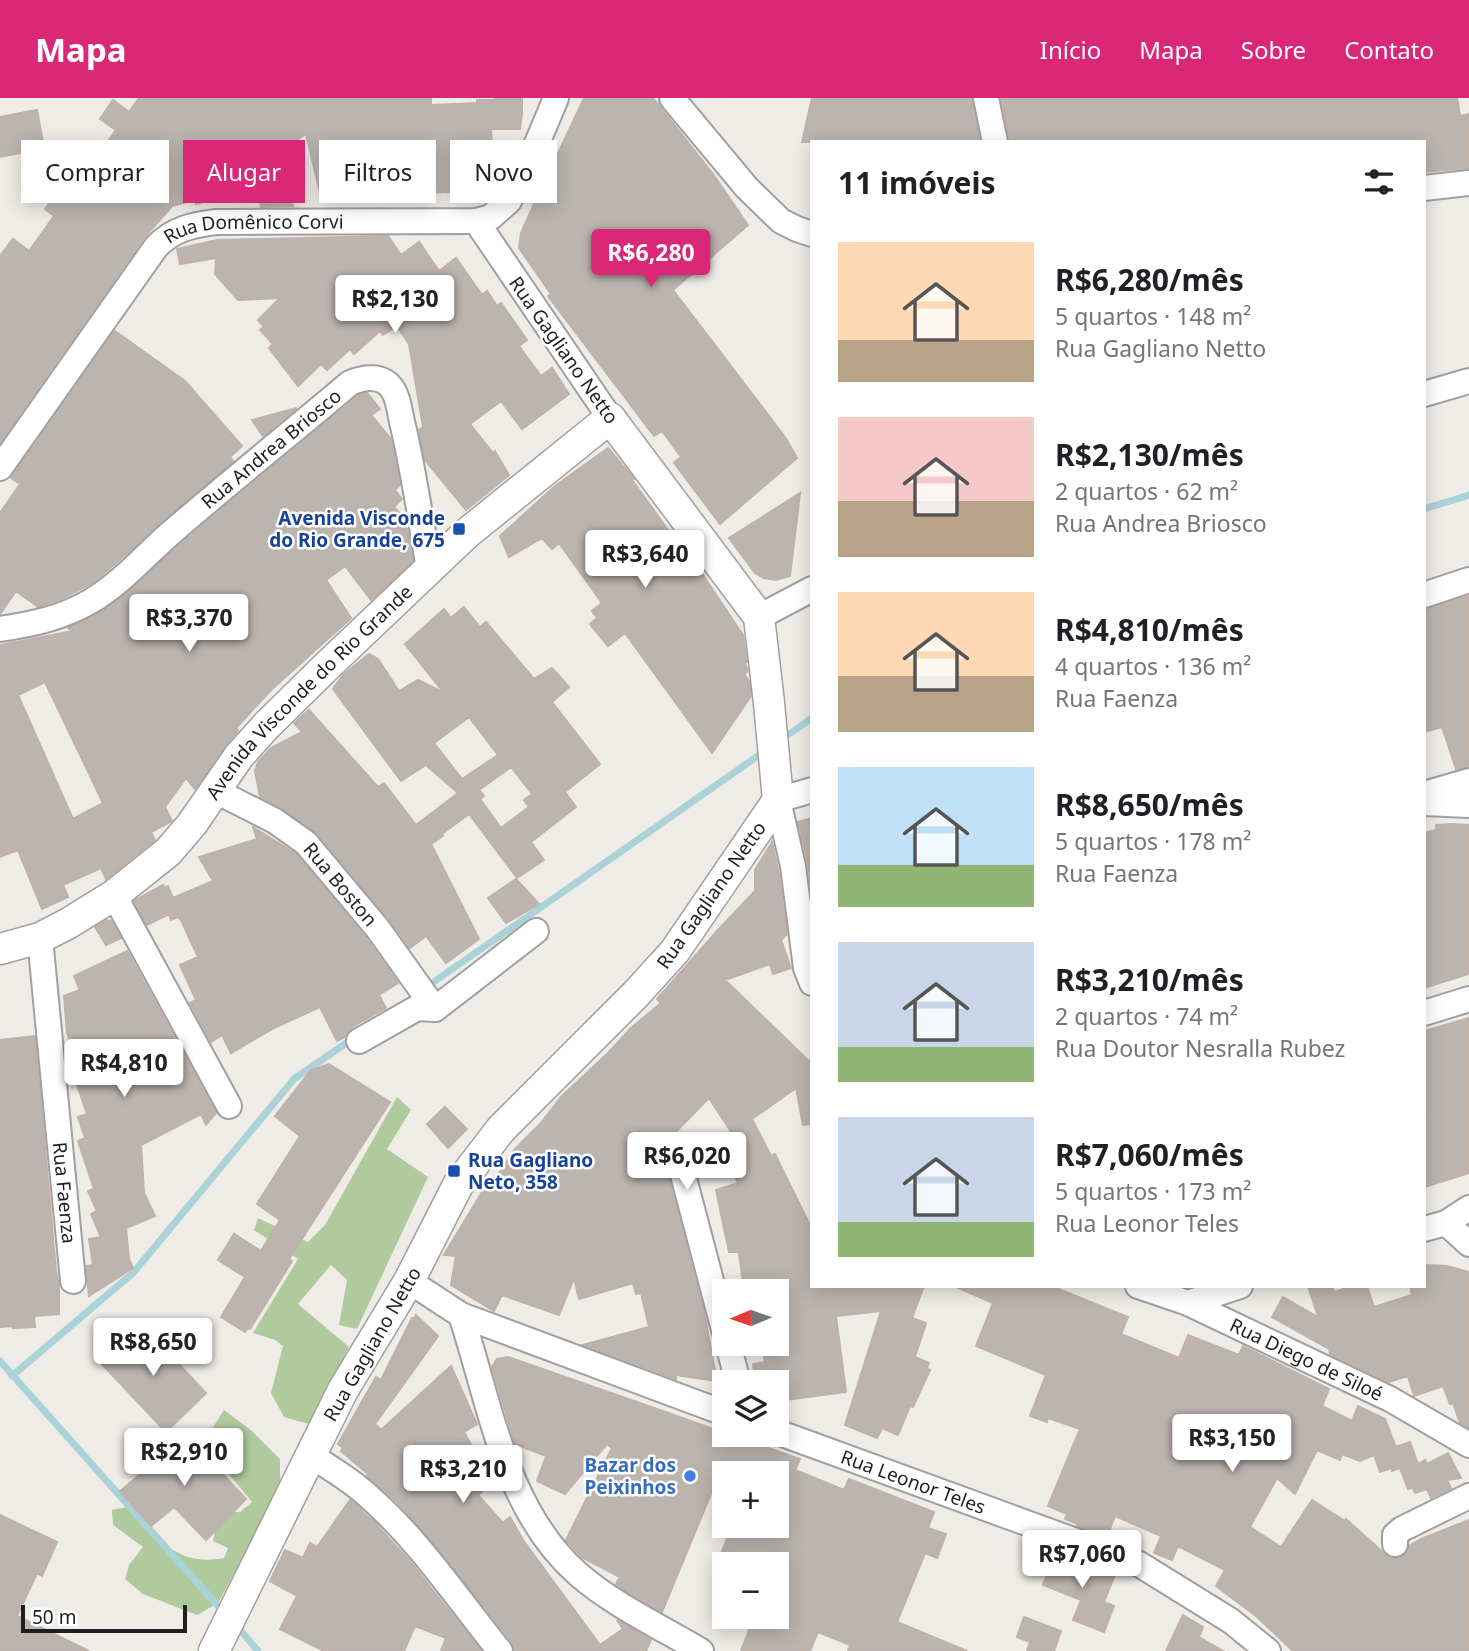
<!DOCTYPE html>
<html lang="pt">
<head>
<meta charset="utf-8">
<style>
	body { margin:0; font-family:"Noto Sans",sans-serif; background:#f2f2f2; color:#202124; height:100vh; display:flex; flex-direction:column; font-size:26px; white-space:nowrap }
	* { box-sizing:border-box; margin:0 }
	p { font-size:23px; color:#757577 }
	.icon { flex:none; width:38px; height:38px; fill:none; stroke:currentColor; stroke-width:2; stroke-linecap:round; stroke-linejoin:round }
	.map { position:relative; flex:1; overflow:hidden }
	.panel { position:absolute; left:810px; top:42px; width:616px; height:1148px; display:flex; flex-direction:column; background:#fff; border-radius:0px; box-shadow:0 4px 18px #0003 }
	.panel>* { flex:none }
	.guide { position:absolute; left:21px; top:42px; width:665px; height:63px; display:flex; gap:14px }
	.needle { width:46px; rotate:268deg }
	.buttons { position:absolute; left:712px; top:1181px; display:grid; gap:14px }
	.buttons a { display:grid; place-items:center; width:77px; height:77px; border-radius:0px; background:#fff; box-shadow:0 4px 18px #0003; font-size:35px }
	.scale { position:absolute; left:21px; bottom:18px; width:166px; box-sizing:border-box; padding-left:7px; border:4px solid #1f1f1f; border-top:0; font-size:19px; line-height:24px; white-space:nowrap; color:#1f1f1f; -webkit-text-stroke:5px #fff; paint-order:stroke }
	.price { position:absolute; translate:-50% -60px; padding:0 16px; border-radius:7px; background:#fff; color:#222; font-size:23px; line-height:46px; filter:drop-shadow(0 2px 4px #0008) }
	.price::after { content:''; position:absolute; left:50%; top:42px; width:21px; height:16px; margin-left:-10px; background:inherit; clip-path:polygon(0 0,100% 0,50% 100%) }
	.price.on { background:#db2777; color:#fff }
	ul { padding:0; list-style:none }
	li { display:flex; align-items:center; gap:21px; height:175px; padding:0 28px }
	li span { display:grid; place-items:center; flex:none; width:196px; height:140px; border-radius:0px; color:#555 }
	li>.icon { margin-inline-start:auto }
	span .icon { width:84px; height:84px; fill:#fffc; stroke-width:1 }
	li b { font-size:30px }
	h2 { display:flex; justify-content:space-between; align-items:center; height:84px; padding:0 28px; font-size:30px }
	.pill { padding:0 24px; border-radius:0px; background:#fff; box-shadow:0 4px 18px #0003; font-size:24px; line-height:63px }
	.pill.on { background:#db2777; color:#fff }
	header { display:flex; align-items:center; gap:42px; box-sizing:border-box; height:98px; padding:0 35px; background:#db2777; color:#fff }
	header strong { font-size:33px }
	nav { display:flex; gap:38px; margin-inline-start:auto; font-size:24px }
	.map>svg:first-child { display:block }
</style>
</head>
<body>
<header>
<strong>Mapa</strong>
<nav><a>Início</a><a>Mapa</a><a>Sobre</a><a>Contato</a></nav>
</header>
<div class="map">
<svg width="1469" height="1553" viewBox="0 0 1469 1553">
	<rect width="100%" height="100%" fill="#efebe6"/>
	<!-- forest -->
	<path fill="#afcb9e" d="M397,999L411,1012L387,1051L428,1079L357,1231L339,1227L347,1182L331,1167L298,1206L349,1249L309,1326L284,1319L271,1295L283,1248L275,1242L253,1235L298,1161L254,1132L258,1120L308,1144L325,1127Z
		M224,1312L252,1333L280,1361V1391L218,1505L197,1517L143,1496L125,1481L129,1467L143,1449L113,1427L112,1412L127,1409C156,1440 177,1469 224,1460L228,1450L213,1443L216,1428L232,1414H240L252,1404L203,1345Z"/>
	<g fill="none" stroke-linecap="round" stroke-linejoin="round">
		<!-- stream -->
		<path stroke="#aad3d9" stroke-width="7" d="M1424,411L1469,397
			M781,642L812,620
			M425,890L765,653
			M0,1263L225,1516
			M12,1278L134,1174L294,981L355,939
			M236,1527L258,1553"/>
	</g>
	<!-- building -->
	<path fill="#bcb4af" stroke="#c0b1a9" stroke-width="2" fill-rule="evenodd" d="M139,0H431V7L477,5V2H495V0H522V17L520,31H491L493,65H508L498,90L492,93L409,95L408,87L339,90V102L322,103L306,36L270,60L279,91H287L293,108L261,109L259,96L228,102L227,98L196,106L195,102L172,108L144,140L0,344V158L13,141L29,153L54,118L45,111L50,104L47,102L62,81L75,90L116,32L100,21L113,2L129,14Z
		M584,0H653L713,76L748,127L673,192L785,339L797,360L720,426L674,365L681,359L662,333L654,338L548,198L551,196L519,150L521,135L530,115Z
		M812,0H972L980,44H802Z
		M1001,0H1457L1460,18L1469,16V70L1424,74V44H1010Z
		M37,12L44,50L0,59V19Z
		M388,138L401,157L419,144L439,173L456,160L482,197L487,193L497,208L501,205L527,242L519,248L541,278L552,270L569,296L522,331L501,303L470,326L493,355L495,353L509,377L466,412L425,362L419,332L423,329L409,246L397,228L383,237L380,233L354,256L350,251L327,272L321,266L298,288L269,250L273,246L260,232L264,229L258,222L280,200L238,202L215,176L216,160L180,166L177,151L217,142Z
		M115,233L185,283L242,348L230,359L233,363L94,484L63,500L38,509L16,493L0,516V415L20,386L11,380Z
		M367,295L380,311L371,317L391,341L400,387L395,392L402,401L394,409L406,422L403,427L408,432L413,463L371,502L345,468L326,482L351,520L271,592L236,630L238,632L195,691L186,680L165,709L172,723L151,734L155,742L106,781L101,770L63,787L68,799L42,811L18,752L0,759V547L73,533L68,530L110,508L204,426L358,298ZM45,584L103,705L73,721L18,597Z
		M297,310L263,338L252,322Z
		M608,350L634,381L632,382L673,439L675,437L689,456L743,537L747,564L745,565L748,573L744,576L749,583L751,598L712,655L625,535L608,548L590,526L597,520L592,513L602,505L559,445L552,451L542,440L509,459L500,438L555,388Z
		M800,395L790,478L776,482L764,480L755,475L729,440Z
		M1469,498V669L1456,671L1442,629L1424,634V511Z
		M464,509L480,529L486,524L534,581L552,570L569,589L552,604L600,666L565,694L576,709L531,744L544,762L517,780L469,716L442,736L443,738L431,746L479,841L446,865L426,838L410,850L389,821L317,735L283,711L260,699L255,673L258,664L271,650L302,634L294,625L309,612L378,689L384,685L416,727L458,695L426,667L401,683L333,591L343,577L369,556L378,561L399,593L418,582L444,595L405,546L444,511L451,520ZM469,619L498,657L462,681L434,645ZM511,669L532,696L524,702L529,709L501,730L480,701L484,698L479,692Z
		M812,720V799L808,765L798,724Z
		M1452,726L1469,727V876L1424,890V735L1436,732V727Z
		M253,729L296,756L366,840L398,885L379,897L386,910L353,928L345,939L337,943L320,909L274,930L231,955L222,937L211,944L190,905L196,902L180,867L198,859L181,822L178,819L171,822L169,816L147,827L134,803L163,787L164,790L168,788L173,800L213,783L199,759L257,741Z
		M772,744L778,771L787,836L781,842L791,870L773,876L770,866L725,882L812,966V1026L803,1027L796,990L752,1021L771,1058L775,1056L812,1131V1188H924L912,1220L926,1225L915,1259L929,1265L927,1270L930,1272L913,1309L910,1308L898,1337L882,1330L877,1340L845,1327L881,1213L836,1218L846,1294L777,1303V1284H755L753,1266L765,1264L762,1246H777V1194H744L739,1154H729L716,1092L738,1085L723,1054L739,1046L709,1000L661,1049L670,1057L667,1073L704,1214L717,1283L676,1277V1281L583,1247L649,1229L641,1195L636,1196L633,1185L579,1201L574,1180L559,1217L502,1197L494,1213L451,1187L456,1158L444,1157L491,1079L496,1080L515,1051L540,1026L562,998L608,955L631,930L661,905L657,901L717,833L755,793V772Z
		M516,781L539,806L506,825L488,800Z
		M106,822L111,823L121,840L106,847L95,829Z
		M127,853L216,1015L206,1027L201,1016L141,1047L144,1095L155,1118L126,1130L129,1161L133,1170L89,1198L86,1168L93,1167L89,1141L101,1139L91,1116L97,1113L88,1093L94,1091L78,1043L85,1040L78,1019L87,1016L76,984L85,981L67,935L64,898L80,892L74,878Z
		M1469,920V1075L1425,1089L1424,1018L1427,1017L1424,1010V933Z
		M35,938L56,1173L59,1187V1216L34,1218L35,1229L13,1230V1228L0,1229V942Z
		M329,966L390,1004L289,1161L292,1163L250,1231L248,1230L245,1234L221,1219L245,1179L218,1162L234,1136L261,1153L280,1122L257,1106L300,1038L275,1018L311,972Z
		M445,1009L467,1031L448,1050L427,1026Z
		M1424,1167L1447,1168L1469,1174V1330L1460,1325L1453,1305L1450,1306L1443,1288L1414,1298L1408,1278L1389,1284L1330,1256L1329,1251L1272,1219L1283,1199L1318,1219L1308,1188H1332L1334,1194L1354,1188H1367L1374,1209L1412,1197L1410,1188H1424Z
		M954,1188H1051L1128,1219L1121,1236L1179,1260L1188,1237L1239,1257L1243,1248L1329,1291L1322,1308L1352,1323L1358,1308L1385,1321L1396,1349L1410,1344L1418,1366L1425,1362L1427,1366L1448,1355L1461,1380L1447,1382L1451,1390L1431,1400L1427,1391L1415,1395L1413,1390L1408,1391L1400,1370L1392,1373L1391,1370L1380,1374L1374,1357L1360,1363L1342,1356L1340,1362L1317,1352L1295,1396L1277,1380L1250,1429L1281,1449L1312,1402L1345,1423L1346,1421L1387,1458L1396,1461L1403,1458L1409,1448L1421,1441L1469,1422V1553H1293L1256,1518L1216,1488L1225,1472L1178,1448L1172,1462L1154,1455L1161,1438L1115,1418L1107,1438L1077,1428L1078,1426L1065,1421L1067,1416L1048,1408L1080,1331L1048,1320L1047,1324L1030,1318L1046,1277L976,1248L993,1205Z
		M416,1217L438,1238L375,1326L381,1332L451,1268L477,1326L464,1334L492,1385L478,1397L503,1425L510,1419L523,1442L600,1547L623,1531L617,1522L651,1542L646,1553H515L512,1544L432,1443L397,1404L367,1378L368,1376L341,1353L343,1350L338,1346L376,1279L381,1282L412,1220L414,1221Z
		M140,1225L206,1295L166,1334L100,1264Z
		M508,1259L677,1318L724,1335V1337H731L800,1361L795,1372L844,1392L849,1381L934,1414L928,1430L946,1436L937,1460L925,1455L897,1524L967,1553H848L850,1547L818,1534L810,1553H741L754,1519H777V1466H717L732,1428H777V1376H745L723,1367L662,1514L629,1495L616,1486L620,1479L583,1460L566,1442L612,1350L607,1346L565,1396L537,1383L546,1358L515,1346L492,1269L497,1261Z
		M182,1333L246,1401L206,1442L174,1409L151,1428L120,1393L142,1375L138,1372Z
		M350,1402L375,1425L409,1462L481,1553H441L446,1540L415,1528L404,1553H324L280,1531L297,1498L270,1483L285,1452L303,1460L310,1445L317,1449Z
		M0,1417L57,1444L42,1478L37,1475L17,1518L89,1553H0Z
		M1055,1455L1114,1479L1104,1504L1114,1508L1104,1534L1073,1522L1081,1502L1043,1487Z
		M1183,1517L1203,1529L1199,1539L1223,1553H1166Z
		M1024,1519L1061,1533L1054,1553H1027L1030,1544L1017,1539Z"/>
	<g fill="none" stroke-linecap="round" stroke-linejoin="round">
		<!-- minor casing -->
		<g stroke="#a0a0a0" stroke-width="28">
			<g id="minor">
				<path d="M672,0L747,90L781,123L797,131L812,136"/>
				<path d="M986,0L995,44"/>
				<path d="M1424,90L1469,85"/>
				<path d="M476,123L610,320"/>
				<path d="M1424,296L1469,283"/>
				<path id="s1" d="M0,370L156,149C173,131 192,127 216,124L476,123L491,119L509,103L538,43L556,0"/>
				<path d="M1424,497L1469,482"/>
				<path d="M759,519L812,491"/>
				<path id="s2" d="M0,531C33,526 62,520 91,503C122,485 146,456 173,433C231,383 291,335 350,285C364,279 383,276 393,292C399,301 400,317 403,328C414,375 421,423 429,471"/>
				<path d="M812,692L778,702L793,768L806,870L812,885"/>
				<path id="s3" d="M216,693L275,723L306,745L378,831L435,911"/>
				<path d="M1424,696L1469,683"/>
				<path d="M1424,705L1469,707"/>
				<path d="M114,797L229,1008"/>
				<path id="s4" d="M40,840L73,1183"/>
				<path d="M1424,915L1469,901"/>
				<path d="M359,943L417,910L435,911L536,833"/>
				<path d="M681,1069L724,1232"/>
				<path d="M1446,1125L1469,1146"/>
				<path d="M1424,1131L1446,1125L1469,1110"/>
				<path d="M409,1183L461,1217L724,1315"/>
				<path id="s5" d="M1138,1188L1188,1205L1390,1301L1469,1347"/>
				<path d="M1188,1205L1240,1188"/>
				<path d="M461,1217C490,1305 505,1412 578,1476C612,1506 662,1530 701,1553"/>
				<path d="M728,1246L738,1284"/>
				<path id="s6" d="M777,1334L1139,1466L1231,1523L1268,1553"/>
				<path d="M310,1357C330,1370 350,1381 367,1397C419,1442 457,1500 500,1553"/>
				<path d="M1395,1446V1437L1402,1431L1469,1398"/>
			</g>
		</g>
		<!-- tertiary casing -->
		<g stroke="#a0a0a0" stroke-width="33">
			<g id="tertiary">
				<path id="s7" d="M0,851L40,840L69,825L114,797L168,754L192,726L239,658L267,627L326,569L466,436L610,320L759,519L769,605L778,702L675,853L636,896L501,1031L458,1087L409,1183L343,1292L214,1553"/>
			</g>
		</g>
		<!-- minor -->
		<use href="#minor" stroke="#fff" stroke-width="24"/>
		<!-- tertiary -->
		<use href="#tertiary" stroke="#fff" stroke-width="30"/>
	</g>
	<!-- markers -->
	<g fill="#1a4fb4" stroke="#fff" stroke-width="2.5">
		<rect x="452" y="424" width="14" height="14" rx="3.5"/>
		<rect x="447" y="1066" width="14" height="14" rx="3.5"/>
	</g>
	<circle fill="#3f7fe0" stroke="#fff" stroke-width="2.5" cx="690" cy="1378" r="7"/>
	<g text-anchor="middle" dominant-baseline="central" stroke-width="5" stroke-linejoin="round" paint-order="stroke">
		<!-- street labels -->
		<g font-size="19" fill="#1f1f1f" stroke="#fff">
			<text stroke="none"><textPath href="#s1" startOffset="374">Rua Domênico Corvi</textPath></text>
			<text transform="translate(564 252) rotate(55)">Rua Gagliano Netto</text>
			<text stroke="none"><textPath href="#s2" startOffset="332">Rua Andrea Briosco</textPath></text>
			<text stroke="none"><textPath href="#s7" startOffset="410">Avenida Visconde do Rio Grande</textPath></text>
			<text stroke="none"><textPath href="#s3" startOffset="158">Rua Boston</textPath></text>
			<text transform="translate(711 797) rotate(-55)">Rua Gagliano Netto</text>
			<text stroke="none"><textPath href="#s4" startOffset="256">Rua Faenza</textPath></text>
			<text transform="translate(372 1246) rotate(-60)">Rua Gagliano Netto</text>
			<text stroke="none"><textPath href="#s5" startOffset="184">Rua Diego de Siloé</textPath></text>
			<text stroke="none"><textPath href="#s6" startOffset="145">Rua Leonor Teles</textPath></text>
		</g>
		<!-- transit labels -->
		<g font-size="19" font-weight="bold" fill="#164399" stroke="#fff" text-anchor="end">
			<text x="445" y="420">Avenida Visconde<tspan x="445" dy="22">do Rio Grande, 675</tspan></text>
			<text x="468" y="1062" text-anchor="start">Rua Gagliano<tspan x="468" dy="22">Neto, 358</tspan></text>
		</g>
		<!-- shop labels -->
		<g font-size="19" font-weight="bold" fill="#366cbe" stroke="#fff" text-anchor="end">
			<text x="676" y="1367">Bazar dos<tspan x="676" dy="22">Peixinhos</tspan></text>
		</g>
	</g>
</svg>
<div class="buttons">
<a><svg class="needle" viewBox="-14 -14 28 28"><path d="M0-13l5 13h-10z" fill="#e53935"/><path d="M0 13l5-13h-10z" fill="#757577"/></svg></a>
<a><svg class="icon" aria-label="layers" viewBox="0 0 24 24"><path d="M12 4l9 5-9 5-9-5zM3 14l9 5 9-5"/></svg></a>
<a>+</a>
<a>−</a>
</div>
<div class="scale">50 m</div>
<b class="price on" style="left:651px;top:191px">R$6,280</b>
<b class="price" style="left:395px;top:237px">R$2,130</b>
<b class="price" style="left:645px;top:492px">R$3,640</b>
<b class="price" style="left:189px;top:556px">R$3,370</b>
<b class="price" style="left:124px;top:1001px">R$4,810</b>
<b class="price" style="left:687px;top:1094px">R$6,020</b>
<b class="price" style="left:153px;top:1280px">R$8,650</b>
<b class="price" style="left:1232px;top:1376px">R$3,150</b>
<b class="price" style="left:184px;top:1390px">R$2,910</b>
<b class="price" style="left:463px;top:1407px">R$3,210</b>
<b class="price" style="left:1082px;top:1492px">R$7,060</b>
<div class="guide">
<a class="pill">Comprar</a>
<a class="pill on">Alugar</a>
<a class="pill">Filtros</a>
<a class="pill">Novo</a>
</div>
<section class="panel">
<h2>11 imóveis<svg class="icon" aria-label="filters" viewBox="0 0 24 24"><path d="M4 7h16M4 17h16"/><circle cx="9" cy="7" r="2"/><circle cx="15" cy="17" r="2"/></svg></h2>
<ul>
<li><span style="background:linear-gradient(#ffd9b3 70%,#b9a48a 0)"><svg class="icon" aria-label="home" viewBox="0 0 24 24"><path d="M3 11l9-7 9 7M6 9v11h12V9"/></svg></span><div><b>R$6,280/mês</b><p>5 quartos · 148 m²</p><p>Rua Gagliano Netto</p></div></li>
<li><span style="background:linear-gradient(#f6c9c9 60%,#b9a48a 0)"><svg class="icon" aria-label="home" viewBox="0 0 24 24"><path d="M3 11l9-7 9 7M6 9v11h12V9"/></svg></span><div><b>R$2,130/mês</b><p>2 quartos · 62 m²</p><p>Rua Andrea Briosco</p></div></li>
<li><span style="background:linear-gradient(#ffd9b3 60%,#b9a48a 0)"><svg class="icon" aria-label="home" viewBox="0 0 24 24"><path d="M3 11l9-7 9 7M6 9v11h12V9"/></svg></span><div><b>R$4,810/mês</b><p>4 quartos · 136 m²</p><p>Rua Faenza</p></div></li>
<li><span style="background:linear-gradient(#bfe0f5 70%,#8fb573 0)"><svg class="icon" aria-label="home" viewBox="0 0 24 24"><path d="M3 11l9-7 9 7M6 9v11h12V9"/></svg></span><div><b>R$8,650/mês</b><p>5 quartos · 178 m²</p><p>Rua Faenza</p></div></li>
<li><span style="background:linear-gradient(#c9d6e8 75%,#8fb573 0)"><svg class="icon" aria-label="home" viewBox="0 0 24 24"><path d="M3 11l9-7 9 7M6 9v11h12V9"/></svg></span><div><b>R$3,210/mês</b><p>2 quartos · 74 m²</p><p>Rua Doutor Nesralla Rubez</p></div></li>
<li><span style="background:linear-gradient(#c9d6e8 75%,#8fb573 0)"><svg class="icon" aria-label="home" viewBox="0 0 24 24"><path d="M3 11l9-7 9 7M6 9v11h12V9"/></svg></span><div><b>R$7,060/mês</b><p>5 quartos · 173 m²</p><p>Rua Leonor Teles</p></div></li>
</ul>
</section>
</div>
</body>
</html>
